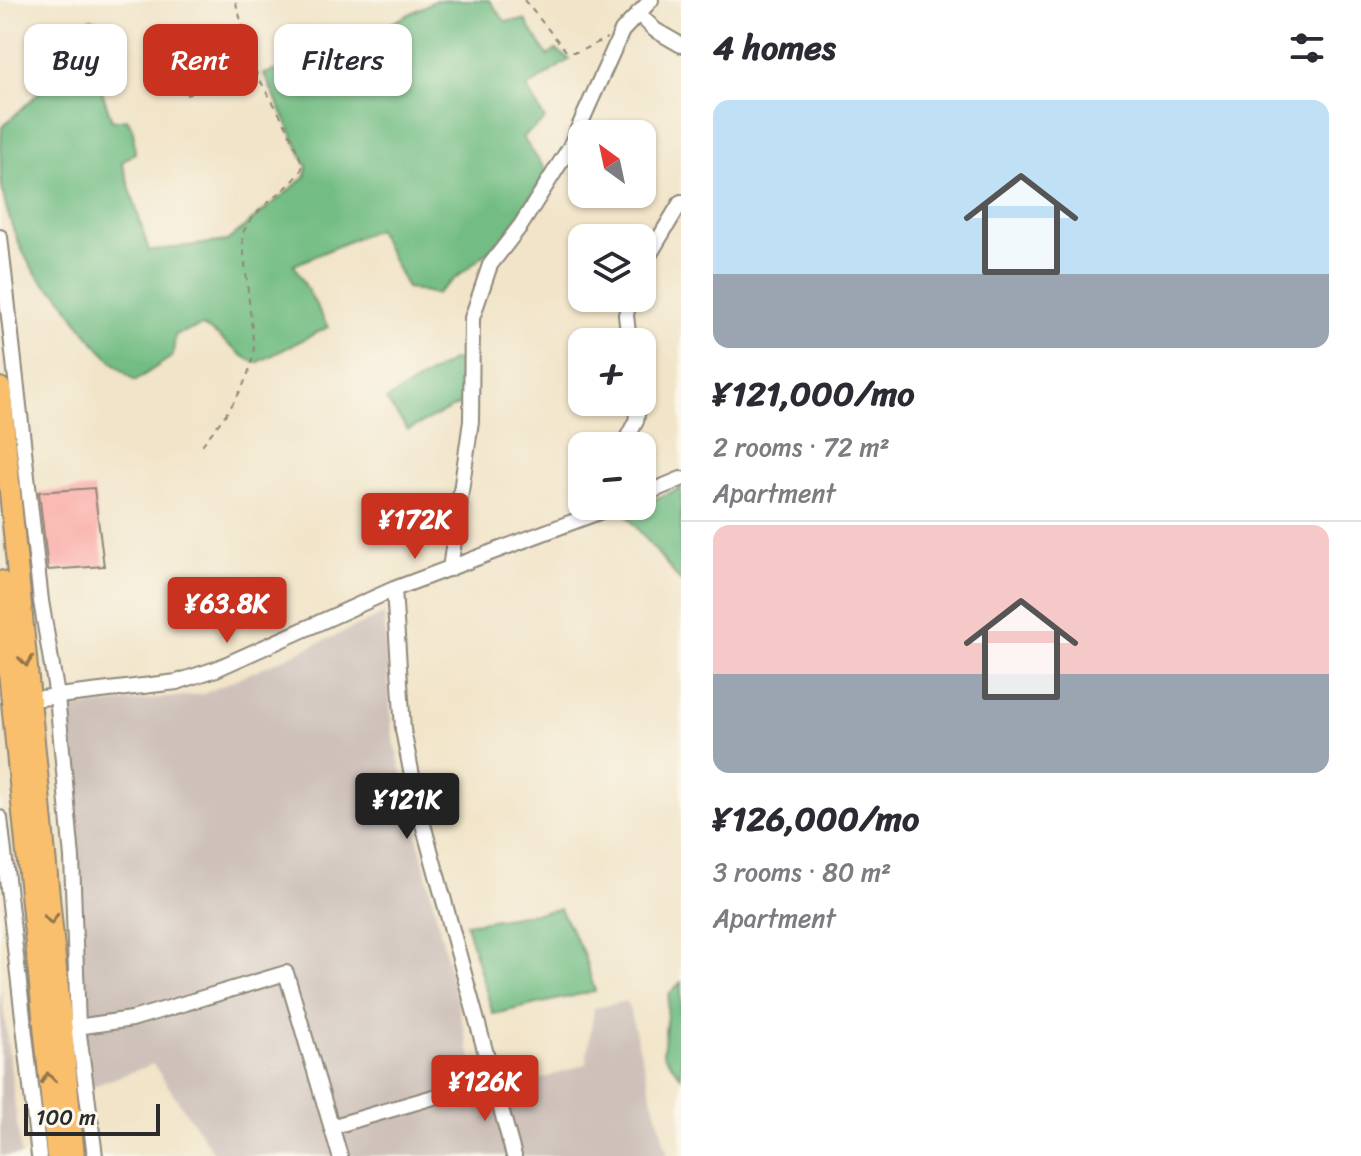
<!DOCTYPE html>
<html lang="en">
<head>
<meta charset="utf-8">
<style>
	body { margin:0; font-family:Sriracha,sans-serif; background:#f7f7f7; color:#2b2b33; height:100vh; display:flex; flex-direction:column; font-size:30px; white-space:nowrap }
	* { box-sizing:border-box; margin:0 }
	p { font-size:26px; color:#7c7c81 }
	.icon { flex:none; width:44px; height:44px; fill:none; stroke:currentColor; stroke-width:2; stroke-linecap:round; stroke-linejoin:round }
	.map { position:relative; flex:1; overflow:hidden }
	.drawer { display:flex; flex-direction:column; background:#fff; width:680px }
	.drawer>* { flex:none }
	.hud { position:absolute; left:24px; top:24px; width:536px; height:72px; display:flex; gap:16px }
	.needle { width:52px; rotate:327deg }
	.buttons { position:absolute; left:568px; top:120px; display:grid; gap:16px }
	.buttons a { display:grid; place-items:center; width:88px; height:88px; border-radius:16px; background:#fff; box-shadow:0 2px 6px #0004; font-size:40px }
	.scale { position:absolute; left:24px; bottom:20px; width:136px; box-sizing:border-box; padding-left:8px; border:4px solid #2b2b2b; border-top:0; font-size:22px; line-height:28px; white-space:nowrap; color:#2b2b2b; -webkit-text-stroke:6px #fbf7ec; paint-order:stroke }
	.price { position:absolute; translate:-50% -68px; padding:0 18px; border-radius:8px; background:#c8321e; color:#fff; font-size:26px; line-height:52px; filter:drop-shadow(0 2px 4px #0008) }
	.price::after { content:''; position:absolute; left:50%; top:48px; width:24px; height:18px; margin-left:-12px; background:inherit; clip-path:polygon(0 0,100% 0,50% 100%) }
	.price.on { background:#222; color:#fff }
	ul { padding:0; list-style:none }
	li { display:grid; align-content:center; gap:16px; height:424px; padding:0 32px }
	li+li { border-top:2px solid #e1e1e2 }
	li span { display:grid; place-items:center; height:248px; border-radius:16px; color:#555 }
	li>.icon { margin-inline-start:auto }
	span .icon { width:144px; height:144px; fill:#fffc; stroke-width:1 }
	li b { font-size:34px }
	h2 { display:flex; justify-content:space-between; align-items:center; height:96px; padding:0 32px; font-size:34px }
	.tag { padding:0 28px; border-radius:16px; background:#fff; box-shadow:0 2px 6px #0004; font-size:28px; line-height:72px }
	.tag.on { background:#c8321e; color:#fff }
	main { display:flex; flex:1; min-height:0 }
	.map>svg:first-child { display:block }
</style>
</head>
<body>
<main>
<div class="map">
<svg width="681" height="1156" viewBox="0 0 681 1156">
	<rect width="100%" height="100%" fill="#fbf7ec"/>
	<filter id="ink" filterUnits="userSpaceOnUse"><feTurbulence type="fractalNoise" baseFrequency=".0125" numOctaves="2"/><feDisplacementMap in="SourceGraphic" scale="16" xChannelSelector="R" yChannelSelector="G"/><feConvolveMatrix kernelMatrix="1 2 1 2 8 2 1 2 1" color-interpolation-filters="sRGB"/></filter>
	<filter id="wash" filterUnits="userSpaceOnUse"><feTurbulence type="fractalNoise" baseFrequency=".006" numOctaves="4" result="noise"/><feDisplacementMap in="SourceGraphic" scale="32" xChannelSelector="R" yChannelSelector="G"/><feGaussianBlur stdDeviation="1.8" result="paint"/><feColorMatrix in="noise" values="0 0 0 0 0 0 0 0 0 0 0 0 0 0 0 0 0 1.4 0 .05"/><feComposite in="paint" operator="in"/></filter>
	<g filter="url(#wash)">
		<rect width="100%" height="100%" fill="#f1e4c8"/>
		<!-- industrial -->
		<path fill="#cec1ba" d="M384,614L392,732L481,1099L586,1064L594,1008L627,1001L668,1156H216L153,1064L88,1088L68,708L203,694Z
			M0,980L21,1156H0Z"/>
		<!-- forest -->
		<path fill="#73bd84" stroke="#4f7458" stroke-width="2" d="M436,0H489L505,21L525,20L548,56L556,50L570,59L527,88L545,120L522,137L547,172L503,239L436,294L407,288L377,229L294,265L328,327L257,363C236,356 223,335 202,326L175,335L173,356L135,381C102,355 81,328 58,293C27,279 3,211 1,178C0,161 1,144 2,127L43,89L91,18L108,27L115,44L92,62L112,121L127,119L133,129L135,153L122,162L149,251L227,241L305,177L307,166L264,74L337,52Z
			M453,360L473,365L472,398L408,430L386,400Z
			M681,488V582L624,512Z
			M560,909L583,953L595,991L493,1014L466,924Z
			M681,982V1076L663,1054L669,994Z"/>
		<g id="blocks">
			<!-- building -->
			<path fill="#faa8a4" d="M94,488L104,566L48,570L39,492Z"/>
		</g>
	</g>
	<g filter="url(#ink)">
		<use href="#blocks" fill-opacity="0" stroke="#8e887a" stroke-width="2"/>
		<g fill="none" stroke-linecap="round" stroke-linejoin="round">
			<!-- minor casing -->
			<g stroke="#8e887a" stroke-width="18">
				<path id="minor" d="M638,13L655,30L681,45
					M0,237L41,601L57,696L72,858L78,1027L95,1156
					M642,267L681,202
					M629,342L626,315L630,298
					M623,446L636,421L639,402
					M642,495L681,479
					M450,569L471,421L472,318L490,265L521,225L570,147L622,31L651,0
					M394,589L403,730L418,806L514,1156
					M41,698L177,682L216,669L394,589L615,506
					M0,818L39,1156
					M70,1028L132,1019L286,973L340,1156
					M331,1127L492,1080"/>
			</g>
			<!-- highway casing -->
			<g stroke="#8e887a" stroke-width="24">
				<path id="highway" d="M0,388L74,1156
					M0,581L57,1156"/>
			</g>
			<!-- path -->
			<path stroke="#8e887a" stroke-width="2" stroke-dasharray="6 6" stroke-linecap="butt" d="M524,0L567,52H578L607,38
				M186,95L257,75L235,0
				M202,445C225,416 250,386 254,348L242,235C255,203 298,187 303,165L286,125L257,75"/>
			<!-- minor -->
			<use href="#minor" stroke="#fff" stroke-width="14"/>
			<!-- highway -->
			<use href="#highway" stroke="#f9bf6c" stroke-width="20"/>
		</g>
		<!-- one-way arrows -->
		<defs><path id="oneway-chevron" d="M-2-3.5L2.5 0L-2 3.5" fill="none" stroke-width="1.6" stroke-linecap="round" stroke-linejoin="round" transform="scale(2)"/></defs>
		<g stroke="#92754c">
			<use href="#oneway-chevron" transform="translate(26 661) rotate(84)"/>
			<use href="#oneway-chevron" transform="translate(51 919) rotate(85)"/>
			<use href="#oneway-chevron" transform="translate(48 1078) rotate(-96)"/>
		</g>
	</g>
</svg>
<div class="buttons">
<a><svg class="needle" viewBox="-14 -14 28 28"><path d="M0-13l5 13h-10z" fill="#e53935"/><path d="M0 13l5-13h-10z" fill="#7c7c81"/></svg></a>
<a><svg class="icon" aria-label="layers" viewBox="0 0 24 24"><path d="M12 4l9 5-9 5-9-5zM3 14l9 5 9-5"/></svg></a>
<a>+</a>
<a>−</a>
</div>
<div class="scale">100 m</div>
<b class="price" style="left:415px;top:561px">¥172K</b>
<b class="price" style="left:227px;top:645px">¥63.8K</b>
<b class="price on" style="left:407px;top:841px">¥121K</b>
<b class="price" style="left:485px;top:1123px">¥126K</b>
<div class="hud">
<a class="tag">Buy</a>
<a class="tag on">Rent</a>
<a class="tag">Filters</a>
</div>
</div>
<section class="drawer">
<h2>4 homes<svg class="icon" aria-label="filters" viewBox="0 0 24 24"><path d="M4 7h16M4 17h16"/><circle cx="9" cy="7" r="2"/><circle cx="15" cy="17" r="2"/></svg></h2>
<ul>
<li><span style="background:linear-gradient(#bfe0f5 70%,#9aa5b1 0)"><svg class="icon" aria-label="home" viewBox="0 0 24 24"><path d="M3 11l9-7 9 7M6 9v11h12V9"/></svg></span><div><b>¥121,000/mo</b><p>2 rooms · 72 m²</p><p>Apartment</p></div></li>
<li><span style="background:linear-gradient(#f6c9c9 60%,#9aa5b1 0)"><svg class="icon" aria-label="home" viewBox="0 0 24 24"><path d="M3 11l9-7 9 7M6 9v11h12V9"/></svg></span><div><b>¥126,000/mo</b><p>3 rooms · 80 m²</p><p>Apartment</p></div></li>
</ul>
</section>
</main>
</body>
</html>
